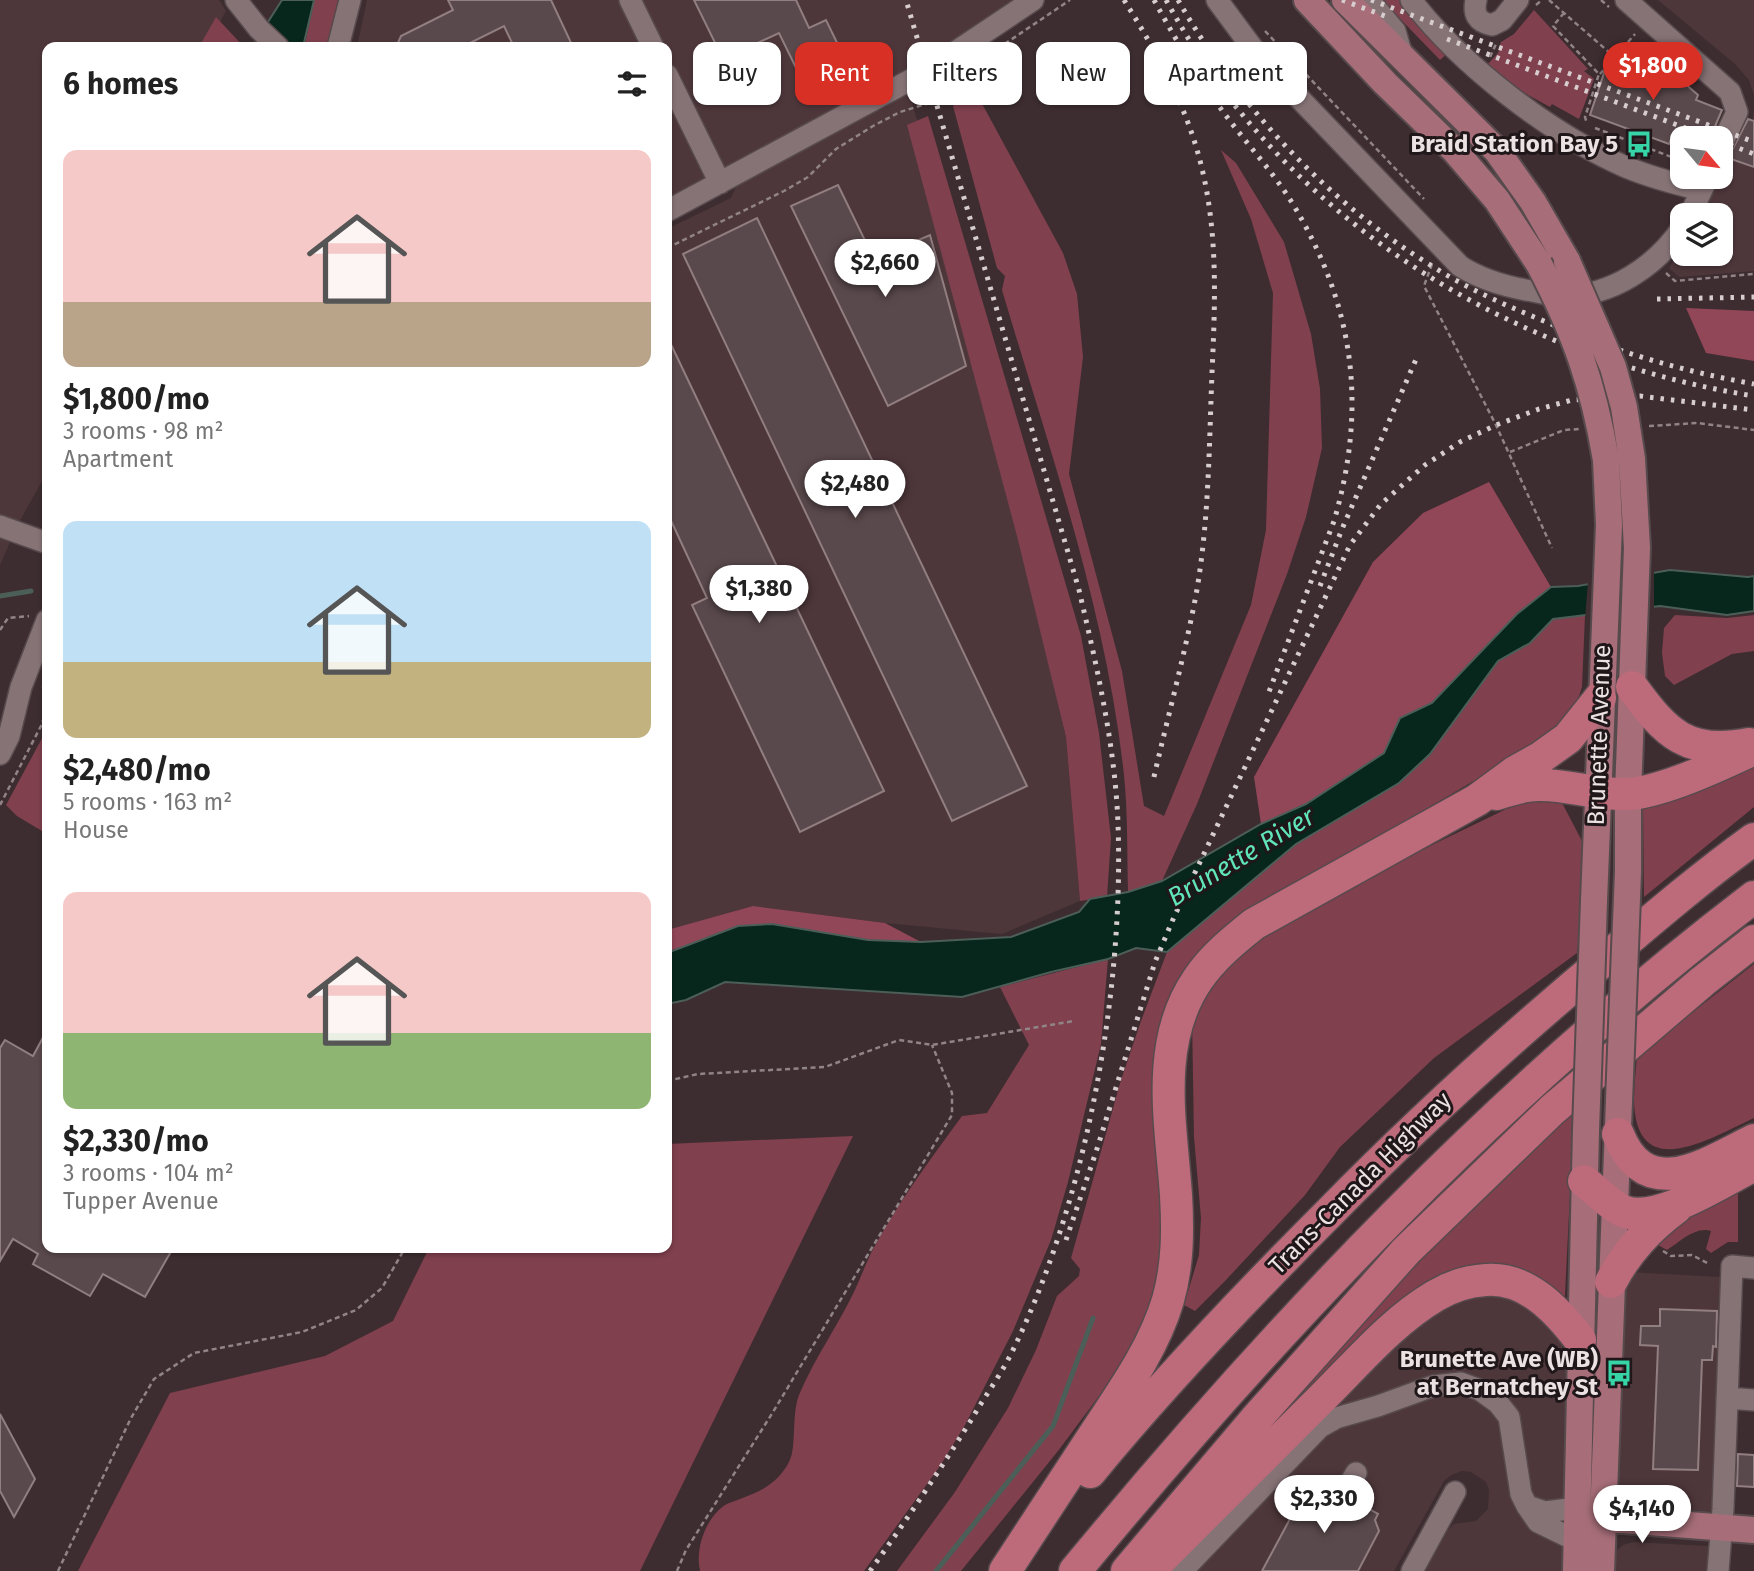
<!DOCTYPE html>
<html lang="en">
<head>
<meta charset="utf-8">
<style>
	body { margin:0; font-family:"Fira Sans",sans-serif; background:#f6f6f6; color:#222; height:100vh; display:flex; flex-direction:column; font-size:26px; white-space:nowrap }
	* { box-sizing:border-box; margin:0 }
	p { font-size:23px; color:#767676 }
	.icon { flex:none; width:38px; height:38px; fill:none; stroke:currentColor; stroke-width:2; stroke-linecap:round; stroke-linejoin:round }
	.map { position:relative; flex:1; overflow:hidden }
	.details { position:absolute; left:42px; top:42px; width:630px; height:1211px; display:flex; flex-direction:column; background:#fff; border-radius:14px; box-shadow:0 2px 5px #0004 }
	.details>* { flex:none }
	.banner { position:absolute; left:693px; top:42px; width:665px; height:63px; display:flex; gap:14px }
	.needle { width:46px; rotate:119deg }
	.tools { position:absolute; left:1670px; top:126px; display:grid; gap:14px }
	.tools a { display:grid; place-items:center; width:63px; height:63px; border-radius:14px; background:#fff; box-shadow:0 2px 5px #0004; font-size:35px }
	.price { position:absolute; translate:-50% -60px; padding:0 16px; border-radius:24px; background:#fff; color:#222; font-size:23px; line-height:46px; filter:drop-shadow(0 2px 4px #0008) }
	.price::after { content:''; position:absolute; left:50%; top:42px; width:21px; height:16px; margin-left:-10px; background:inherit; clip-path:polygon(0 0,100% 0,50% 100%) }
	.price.on { background:#d93025; color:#fff }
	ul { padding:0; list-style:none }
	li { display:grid; align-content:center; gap:14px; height:371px; padding:0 21px }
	li span { display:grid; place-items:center; height:217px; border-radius:14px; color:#555 }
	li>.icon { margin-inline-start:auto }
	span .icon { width:126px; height:126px; fill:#fffc; stroke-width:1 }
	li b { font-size:30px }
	h2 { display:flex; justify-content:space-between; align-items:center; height:84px; padding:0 21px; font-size:30px }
	.pill { padding:0 24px; border-radius:14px; background:#fff; box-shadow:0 2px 5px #0004; font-size:24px; line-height:63px }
	.pill.on { background:#d93025; color:#fff }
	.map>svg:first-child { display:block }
</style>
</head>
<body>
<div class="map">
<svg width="1754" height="1571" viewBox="0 0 1754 1571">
	<rect width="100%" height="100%" fill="#3d2d30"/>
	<!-- built -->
	<path fill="#4e373b" d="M0,0H219L226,11L206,47H47V472L17,526L0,565Z
		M367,0H1011L939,51L903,73L934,177L1066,737L1080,901L1002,934L885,923L753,906L667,930V229L731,198L749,158L667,200V47H357Z
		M1658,0H1754V96L1749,80L1735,64Z
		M1754,109V271L1679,277L1669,268L1682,246V254H1720V215H1699L1753,119Z
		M1628,1272L1720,1277L1723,1282L1717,1512L1633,1506L1626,1504L1616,1493L1619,1309Z
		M1501,1294L1526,1303L1554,1330L1562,1345L1568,1370L1565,1571H1425L1448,1530L1454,1524L1476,1521L1488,1509L1489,1490L1486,1482L1471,1472L1462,1471L1451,1475L1444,1481L1394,1571H1170L1357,1382L1432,1312L1467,1296Z
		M1633,1542L1724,1547L1722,1571H1609L1615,1552L1623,1545Z"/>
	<!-- green -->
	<path fill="#80404e" d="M314,0H338L330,36L326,46C319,49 311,48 305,44Z
		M1382,0H1403L1449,52L1440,60Z
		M1534,10L1588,69L1584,71L1594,79L1579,119L1552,104L1550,107L1519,90L1487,65L1498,53L1501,42L1514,34Z
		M216,17L244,47H199Z
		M973,87L1063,253L1077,294L1083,357L1069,474L1122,671L1144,806L1164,816L1251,605L1266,530L1273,293L1251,219L1221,150L1236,163L1284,242L1311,334L1320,389L1322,448L1306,517L1287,574L1197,804L1162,881L1128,892C1127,854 1128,814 1124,775C1106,609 1049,449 1002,290L1005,276L997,268L953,106Z
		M928,116L1081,636L1099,733L1111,838L1107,897L1080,901L1066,737L1017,536L907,125Z
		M1585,615L1582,687L1575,708L1548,737L1338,861L1188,972L1168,1244L1146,1322L1102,1392L1058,1451L961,1571H897L955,1492L1008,1408L1036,1350L1057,1296L1079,1276L1080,1269L1071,1258L1121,1080L1141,1021L1167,952L1296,844L1399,783L1430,754L1498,661L1530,643L1553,619Z
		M1675,615L1727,618L1754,615V651L1732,654L1674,685L1665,676L1662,653L1664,628Z
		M47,729V834L17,816L6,805Z
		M1754,762V807L1644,897L1643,806Z
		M1560,799L1582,841V908L1577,953L1434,1058L1340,1147L1305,1195L1225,1281L1195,1311L1184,1305L1199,1255L1201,1218L1194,1137L1192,1017L1207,986L1247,944L1312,903L1525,800Z
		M1108,959L1101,1044L1068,1182L1051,1240L1013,1331L965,1425L940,1466L864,1571H700C695,1549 705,1519 725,1505C730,1502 739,1500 745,1497C764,1490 779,1481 789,1462C797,1448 791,1416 799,1395C814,1359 837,1327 854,1292C860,1279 865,1266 871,1253C896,1205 930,1160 962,1116L987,1113L1029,1045L1000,987Z
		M1754,964V1118C1709,1139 1635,1185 1634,1099C1634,1084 1636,1070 1637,1056Z
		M1574,1111L1565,1295L1563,1300L1493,1270L1267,1433L1392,1288L1500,1180Z
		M853,1136L640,1571H78L170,1393L325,1356L393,1321L427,1252V1248H667V1144Z
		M1754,1178V1184L1738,1191V1242H1728L1711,1253L1706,1249L1711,1231C1695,1226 1680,1242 1667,1250L1658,1245L1697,1210Z"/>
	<!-- forest -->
	<path fill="#924758" d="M1686,308L1754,311V361L1706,353Z
		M1489,482L1551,587L1517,614L1432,704L1400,719L1384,753L1306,804L1261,824L1254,777L1373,562L1423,513Z
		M753,906L885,923L921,942L868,940L738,926L667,953V930Z"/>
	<!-- water -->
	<path fill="#07261c" stroke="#4c5e58" stroke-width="2" d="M282,0H314L303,47H252Z
		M1670,570L1748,577L1754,576V611L1727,615L1660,606L1553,619L1530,643L1498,661L1430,754L1399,783L1296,844L1167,952L1136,948L1108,959L1051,972L962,997L725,982L686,1000L667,1004V953L738,926L772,924L868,940L921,942L1011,937L1079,912L1090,899L1128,892L1162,881L1261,824L1306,804L1384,753L1400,718L1432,703L1517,614L1551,587L1578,586Z"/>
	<!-- pier -->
	<path fill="#3d2d30" d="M1654,569V611L1585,619L1588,581Z"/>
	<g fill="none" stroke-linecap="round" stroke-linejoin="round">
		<!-- stream -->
		<path stroke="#4c5e58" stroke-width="5" d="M0,596L31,591
			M936,1571L1053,1426L1093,1318"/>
	</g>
	<!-- building -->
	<path fill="#5a494c" stroke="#917e81" stroke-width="2" d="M448,0H551L573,47H514L504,26L462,47H396L401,36L453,10Z
		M694,0H796L809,28L826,20L844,57L801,78L779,33L723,59Z
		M1643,47L1698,95L1696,100L1722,110L1710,138L1672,137L1669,144L1590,115L1606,67L1622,72Z
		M1748,119L1754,121V167L1728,158Z
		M838,185L874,259L930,235L966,366L888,406L791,206Z
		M757,218L1027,786L952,821L683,254Z
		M667,336L884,791L800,832L692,605L707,598L667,512Z
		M47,1030V1248H173L145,1297L103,1274L90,1296L33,1264L38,1254L13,1239L0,1261V1048L5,1040L33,1056Z
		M1660,1309L1717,1311L1716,1347L1713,1346L1712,1360H1702L1698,1470L1653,1469L1658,1346L1640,1345L1641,1326H1660Z
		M0,1414L35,1479L14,1517L0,1491Z
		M1738,1454L1754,1455V1487L1737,1486Z
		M1312,1478L1332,1488L1331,1501L1337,1507H1349L1355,1501L1378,1514L1375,1520L1379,1531L1358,1571H1262Z"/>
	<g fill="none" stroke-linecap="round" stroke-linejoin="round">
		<!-- minor casing -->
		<g stroke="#574a4d" stroke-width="24">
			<path id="minor" d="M236,0L259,29L278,47
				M630,0L653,47
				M1217,0L1257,54L1460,266C1482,280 1507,287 1532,291C1542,293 1553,296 1564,296C1612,296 1656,266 1682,228
				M1369,0L1395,31L1402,55
				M1411,0C1461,65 1550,134 1626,167C1650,177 1676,184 1702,190
				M1476,0C1473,14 1477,22 1492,25L1502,20L1518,0
				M1626,0L1730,92L1737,112L1720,148
				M338,47L350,0
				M667,75L720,183
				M667,211L927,71L1033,0
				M1690,215L1707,179
				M0,526L47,543
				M0,754L9,736L21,687L47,620
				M1727,1398L1754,1400
				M1343,1495L1356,1473
				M1527,1506L1545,1512L1577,1508
				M1182,1571L1320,1427L1336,1418L1378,1406L1433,1386L1461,1383L1480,1390L1498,1403L1509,1417L1521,1494L1527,1506L1538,1522L1577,1541
				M1412,1571L1455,1492
				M1718,1571L1723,1509L1732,1266L1754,1268"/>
		</g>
		<!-- major casing -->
		<g stroke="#574a4d" stroke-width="30">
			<path id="major" d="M1307,0L1385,83L1455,151L1497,200L1539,264
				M1345,0L1497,151L1533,202L1567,261
				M1628,872V794L1637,548L1632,459
				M1594,901L1609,525L1606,460
				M1585,1517L1754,1530
				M1576,1571L1586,1130
				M1601,1571L1619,1101"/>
		</g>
		<!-- highway casing -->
		<g stroke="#574a4d" stroke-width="35">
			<path id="highway" d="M1632,687C1666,734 1688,756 1749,744
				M1496,794C1510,790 1523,785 1538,785C1568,784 1598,796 1628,794C1663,792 1722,764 1754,749
				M1618,1134C1646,1205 1706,1164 1754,1140
				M1584,1181C1596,1190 1609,1205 1623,1211C1657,1225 1723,1181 1754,1165
				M1611,1282C1627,1251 1648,1229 1676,1208
				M1090,1472C1165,1381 1247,1295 1330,1212C1419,1121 1513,1036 1610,955C1657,915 1704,875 1754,839
				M1160,1560C1215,1505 1270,1450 1325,1395C1360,1360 1393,1321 1435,1296C1450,1287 1468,1281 1486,1280C1527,1277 1557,1310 1580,1340
				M1005,1571C1036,1524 1067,1477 1098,1429C1125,1388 1154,1347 1168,1300C1178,1265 1178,1230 1176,1195C1171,1123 1154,1043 1198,979C1213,957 1234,940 1254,924L1477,800L1515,772L1540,758L1568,738L1600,698
				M1075,1571C1278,1325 1500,1091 1754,897
				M1127,1571L1255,1420L1406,1251L1552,1110L1703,981L1754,941"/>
		</g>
		<!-- path -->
		<path stroke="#918486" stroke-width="2.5" stroke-dasharray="5 3.5" stroke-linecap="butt" d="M1549,0L1626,67
			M1601,0L1609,7
			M1536,5L1542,0
			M1564,13L1553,26L1599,74L1585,117L1587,124
			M1265,31L1424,199
			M1490,57L1496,44
			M1600,74L1635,34
			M1595,128L1682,161
			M667,248L784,191L808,177L836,149L873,126L900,112L936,101L954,78L1070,0
			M1432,264L1424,286L1496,425L1552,548
			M1666,273L1675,281L1754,274
			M1649,426L1697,423L1754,430
			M1510,452L1564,430L1580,429
			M0,630L8,618L29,616
			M0,805L42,724L45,713L43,686
			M667,1081L698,1074L825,1067L899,1040L932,1045L1074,1021
			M1663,1251L1671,1256L1692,1255L1709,1264
			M58,1571L131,1418L154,1379L194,1353L302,1332L356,1310L382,1288L405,1248
			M677,1571L686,1550L773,1412L952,1115V1093L932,1045"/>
		<!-- minor -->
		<use href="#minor" stroke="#867376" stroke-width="21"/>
		<!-- major -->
		<use href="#major" stroke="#a76e79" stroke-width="26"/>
		<!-- highway -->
		<use href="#highway" stroke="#bd6a7b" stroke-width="32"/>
		<!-- rail -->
		<path stroke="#d7cdce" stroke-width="5" stroke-dasharray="3.5 7" stroke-linecap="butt" d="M1124,0C1158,54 1189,110 1203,173C1218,239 1215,306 1212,373C1209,447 1209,522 1196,595C1184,658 1167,720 1153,781
			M1154,0C1176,40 1199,80 1227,117C1248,145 1272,171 1291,201C1354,304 1368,405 1334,521L1267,697
			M1166,0C1186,36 1207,70 1233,103C1360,264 1553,364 1754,396
			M1178,0C1240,108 1326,201 1432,266C1472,292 1517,310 1561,328C1623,354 1687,372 1754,384
			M1342,0L1385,16
			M1371,0L1754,142
			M1447,39L1712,138
			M1720,141L1754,154
			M1657,299L1754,297
			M1320,586L1342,529L1417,357
			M1066,1240L1096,1152L1155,962L1174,917L1350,545L1381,504L1425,465L1460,442L1496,425L1539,409L1572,400L1640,396L1754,410
			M870,1571C906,1521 940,1470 973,1417C985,1396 1000,1376 1011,1354C1086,1203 1124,992 1118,824C1115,745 1097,667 1079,590L906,0"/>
		<!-- major-bridge casing -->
		<g stroke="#574a4d" stroke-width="30" stroke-linecap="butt">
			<path id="major-bridge" d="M1567,261L1613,367L1624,407L1632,459
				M1539,264C1575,333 1593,383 1606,460
				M1619,1101L1628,872
				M1586,1130L1594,901"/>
		</g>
		<!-- major-bridge -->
		<use href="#major-bridge" stroke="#a76e79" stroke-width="26"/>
	</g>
	<!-- icons -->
	<defs>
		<g id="bus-bare" transform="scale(2.1)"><path d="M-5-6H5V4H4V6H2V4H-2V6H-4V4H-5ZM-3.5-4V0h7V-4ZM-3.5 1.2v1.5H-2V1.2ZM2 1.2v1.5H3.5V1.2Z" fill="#36d4a7" stroke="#1f1719" stroke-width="2.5" paint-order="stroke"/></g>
	</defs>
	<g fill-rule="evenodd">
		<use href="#bus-bare" x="1639" y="144"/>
		<use href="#bus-bare" x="1619" y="1373"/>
	</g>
	<g text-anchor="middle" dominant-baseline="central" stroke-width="6" stroke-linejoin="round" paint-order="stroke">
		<!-- poi labels -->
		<g font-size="24" font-weight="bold" fill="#ece2e3" stroke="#1f1719" text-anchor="end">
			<text x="1618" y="144">Braid Station Bay 5</text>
			<text x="1598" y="1359">Brunette Ave (WB)<tspan x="1598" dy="28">at Bernatchey St</tspan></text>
		</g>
		<!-- street labels -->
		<g font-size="24" fill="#ece2e3" stroke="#1f1719">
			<text transform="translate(1599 735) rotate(-88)">Brunette Avenue</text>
			<text transform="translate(1360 1183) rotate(-45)">Trans-Canada Highway</text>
		</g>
		<!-- water labels -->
		<g font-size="26" font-style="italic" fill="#60e4b9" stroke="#1f1719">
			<text transform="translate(1241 857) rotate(-31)">Brunette River</text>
		</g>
	</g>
</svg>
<div class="tools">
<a><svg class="needle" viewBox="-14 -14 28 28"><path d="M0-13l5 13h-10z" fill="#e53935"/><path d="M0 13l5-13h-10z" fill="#767676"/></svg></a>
<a><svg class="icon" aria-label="layers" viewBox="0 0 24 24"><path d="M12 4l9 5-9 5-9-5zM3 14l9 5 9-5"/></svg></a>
</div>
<b class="price on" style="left:1653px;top:102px">$1,800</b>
<b class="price" style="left:885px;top:299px">$2,660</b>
<b class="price" style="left:855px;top:520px">$2,480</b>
<b class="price" style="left:759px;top:625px">$1,380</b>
<b class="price" style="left:1324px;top:1535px">$2,330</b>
<b class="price" style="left:1642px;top:1545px">$4,140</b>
<div class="banner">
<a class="pill">Buy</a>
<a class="pill on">Rent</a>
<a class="pill">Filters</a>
<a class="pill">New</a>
<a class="pill">Apartment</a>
</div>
<section class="details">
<h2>6 homes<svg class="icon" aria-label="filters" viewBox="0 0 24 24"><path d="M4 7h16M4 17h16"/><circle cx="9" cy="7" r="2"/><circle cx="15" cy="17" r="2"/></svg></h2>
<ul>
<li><span style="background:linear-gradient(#f6c9c9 70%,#b9a48a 0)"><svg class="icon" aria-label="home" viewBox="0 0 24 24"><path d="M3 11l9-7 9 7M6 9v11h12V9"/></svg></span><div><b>$1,800/mo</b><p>3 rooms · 98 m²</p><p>Apartment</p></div></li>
<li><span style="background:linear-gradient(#bfe0f5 65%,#c2b280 0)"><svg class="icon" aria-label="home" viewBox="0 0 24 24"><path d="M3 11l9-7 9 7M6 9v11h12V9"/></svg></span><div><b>$2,480/mo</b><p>5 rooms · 163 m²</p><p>House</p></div></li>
<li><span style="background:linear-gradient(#f6c9c9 65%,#8fb573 0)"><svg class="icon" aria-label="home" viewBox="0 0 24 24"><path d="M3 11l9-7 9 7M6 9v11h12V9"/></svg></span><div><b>$2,330/mo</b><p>3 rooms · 104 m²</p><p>Tupper Avenue</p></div></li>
</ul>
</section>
</div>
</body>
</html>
